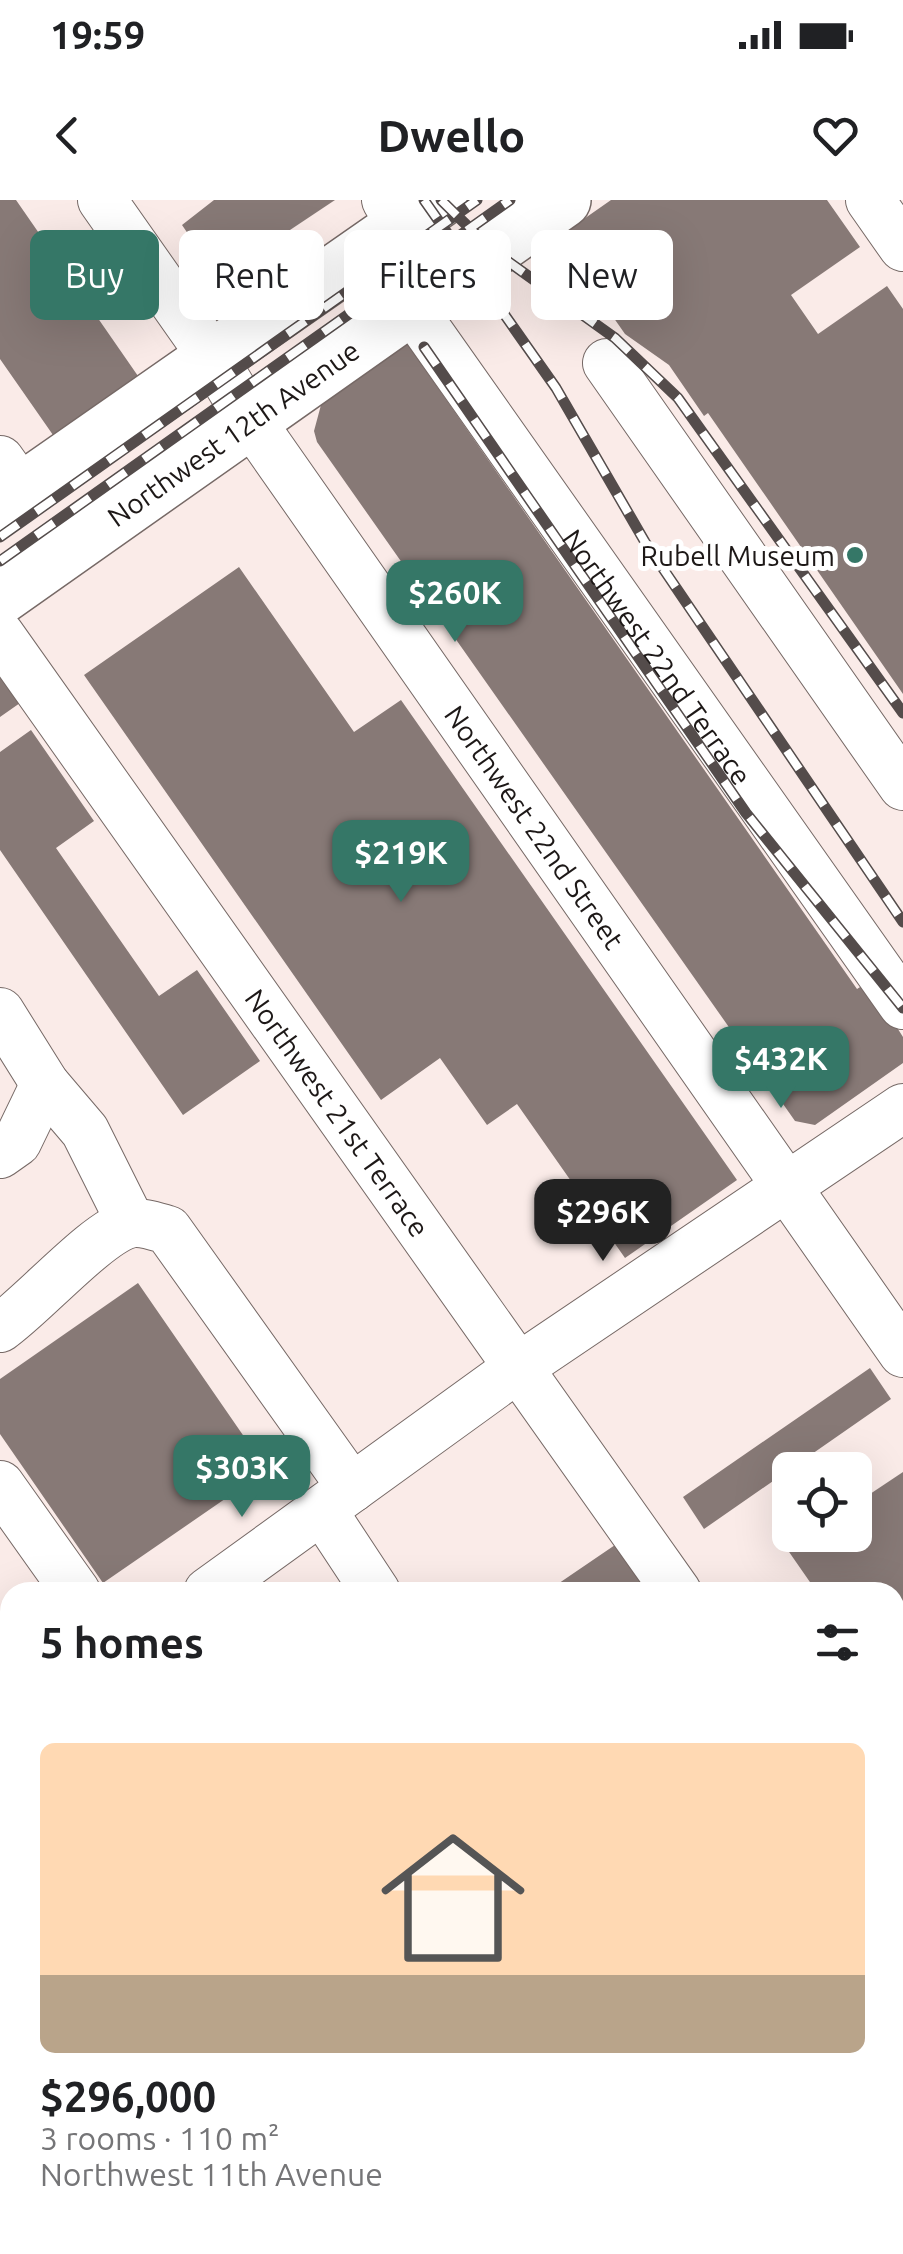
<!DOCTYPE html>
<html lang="en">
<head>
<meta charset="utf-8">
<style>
	body { margin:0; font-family:Ubuntu,sans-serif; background:#f6f6f6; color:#202124; height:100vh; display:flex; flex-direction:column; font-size:38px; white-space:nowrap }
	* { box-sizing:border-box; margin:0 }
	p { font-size:32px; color:#757577 }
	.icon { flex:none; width:55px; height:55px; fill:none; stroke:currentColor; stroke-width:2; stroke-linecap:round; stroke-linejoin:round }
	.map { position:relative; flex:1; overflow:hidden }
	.side { position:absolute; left:0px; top:1382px; width:905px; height:672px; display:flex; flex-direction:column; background:#fff; border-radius:30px 30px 0 0; box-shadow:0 10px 40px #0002 }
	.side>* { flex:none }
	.guide { position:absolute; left:30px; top:30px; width:845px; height:90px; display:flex; gap:20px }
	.buttons { position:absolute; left:772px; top:1252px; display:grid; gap:20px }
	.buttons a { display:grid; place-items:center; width:100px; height:100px; border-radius:15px; background:#fff; box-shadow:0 10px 40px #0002; font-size:50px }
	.price { position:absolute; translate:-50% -85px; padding:0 22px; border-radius:20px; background:#357767; color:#fff; font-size:32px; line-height:65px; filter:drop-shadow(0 2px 5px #0008) }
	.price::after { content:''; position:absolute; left:50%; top:60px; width:30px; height:22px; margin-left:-15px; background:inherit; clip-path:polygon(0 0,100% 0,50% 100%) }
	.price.on { background:#222; color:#fff }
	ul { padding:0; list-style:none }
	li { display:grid; align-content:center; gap:20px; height:530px; padding:0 40px }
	li span { display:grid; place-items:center; height:310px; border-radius:15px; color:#555 }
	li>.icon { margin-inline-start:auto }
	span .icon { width:180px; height:180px; fill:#fffc; stroke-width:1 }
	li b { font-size:42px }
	h2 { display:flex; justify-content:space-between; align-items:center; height:120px; padding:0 40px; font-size:42px }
	.pill { padding:0 35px; border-radius:15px; background:#fff; box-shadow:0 10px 40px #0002; font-size:35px; line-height:90px }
	.pill.on { background:#357767; color:#fff }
	.status { display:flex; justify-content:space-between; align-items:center; height:70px; padding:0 50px; background:#fff; direction:ltr }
	.status svg { height:28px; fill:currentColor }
	header { display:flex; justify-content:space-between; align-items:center; height:130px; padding:0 40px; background:#fff; font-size:45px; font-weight:700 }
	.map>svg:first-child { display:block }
</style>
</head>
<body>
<div class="status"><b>19:59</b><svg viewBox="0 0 49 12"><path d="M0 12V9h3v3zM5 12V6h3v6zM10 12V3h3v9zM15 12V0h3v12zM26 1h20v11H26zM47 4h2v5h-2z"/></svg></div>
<header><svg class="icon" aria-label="back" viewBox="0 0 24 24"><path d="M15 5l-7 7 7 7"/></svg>Dwello<svg class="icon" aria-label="heart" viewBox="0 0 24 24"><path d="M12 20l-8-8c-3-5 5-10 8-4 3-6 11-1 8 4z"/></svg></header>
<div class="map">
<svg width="903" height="2054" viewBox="0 0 903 2054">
	<rect width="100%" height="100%" fill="#faebe8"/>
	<!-- building -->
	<path fill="#877976" d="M0,0H16L138,176L53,235L0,159Z
		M214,0H335L218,78L182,25Z
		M611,0H827L860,47L791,95L818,134L887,86L903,109V494L708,213L704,216L669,165L625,134L567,51L571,28Z
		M406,142L857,789L868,782L903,837V863L815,925L795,921L317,242L314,231L321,205Z
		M239,367L354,532L401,500L737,980L625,1058L517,904L487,925L440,858L381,900L84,475Z
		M0,474L20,503L0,517Z
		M31,530L94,621L56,648L159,796L197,770L260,861L183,915L0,650V552Z
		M138,1083L267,1270L103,1383L0,1234V1179Z
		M870,1168L891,1199L704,1329L683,1297Z
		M903,1272V1444L895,1440V1392H802L812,1385L787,1349L808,1335H855V1304Z
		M615,1345L649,1392H546Z
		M903,1581V1643L895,1631V1586Z
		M895,1745L903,1757V2020L895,2026Z
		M68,2045H264L251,2054H74Z
		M407,2045H531L519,2054H413Z
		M571,2045H803L810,2054H577Z"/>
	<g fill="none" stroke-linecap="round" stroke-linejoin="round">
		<!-- minor casing -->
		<g stroke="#766966" stroke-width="50">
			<g id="minor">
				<path id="s1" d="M102,0L213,158L251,221L903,1153"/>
				<path d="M386,0L438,88"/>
				<path d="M870,0L903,47"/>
				<path id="s2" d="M411,107L903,805"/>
				<path d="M607,163L903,586"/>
				<path d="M0,260L22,291"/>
				<path id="s3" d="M0,435L677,1392"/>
				<path d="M0,812L45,884L85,931L131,1023"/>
				<path d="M0,954L17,942L45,884"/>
				<path d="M0,1128C34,1104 96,1033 129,1024C141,1021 157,1027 168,1030L352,1288"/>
				<path d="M0,1285L76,1392"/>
				<path d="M322,1310L376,1392"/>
				<path d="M208,1392L519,1167L903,908"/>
				<path d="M0,1536L10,1551"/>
				<path d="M895,1708L903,1720"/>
				<path d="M0,1738L10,1731"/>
				<path d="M0,1816L10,1809"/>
				<path d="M0,1900L10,1894"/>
				<path d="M351,2045L357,2054"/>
				<path d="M13,2054L14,2053"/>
			</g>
		</g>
		<!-- major casing -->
		<g stroke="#766966" stroke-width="58">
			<g id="major">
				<path d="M0,306L439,0"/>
				<path id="s4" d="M0,397L563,0"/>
			</g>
		</g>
		<!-- minor -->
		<use href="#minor" stroke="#fff" stroke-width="48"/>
		<!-- major -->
		<use href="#major" stroke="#fff" stroke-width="55"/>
		<!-- rail casing -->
		<g stroke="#544c4b" stroke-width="11">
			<path id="rail" d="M424,0L556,188L645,342L903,722
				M441,0L492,50L615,138L678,198L903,513
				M424,147L746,613L903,808
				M0,337L477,0
				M0,361L510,0"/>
		</g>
		<!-- rail -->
		<use href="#rail" stroke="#fff" stroke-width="8" stroke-dasharray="22" stroke-linecap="butt"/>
	</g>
	<!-- markers -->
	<circle fill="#357767" stroke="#fff" stroke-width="4" cx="855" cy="355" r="10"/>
	<g text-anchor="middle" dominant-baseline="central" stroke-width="10" stroke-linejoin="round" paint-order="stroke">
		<!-- street labels -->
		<g font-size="28" fill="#1d1817" stroke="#fff">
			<text stroke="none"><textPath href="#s4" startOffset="285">Northwest 12th Avenue</textPath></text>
			<text stroke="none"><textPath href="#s2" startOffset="428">Northwest 22nd Terrace</textPath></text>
			<text stroke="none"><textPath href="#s1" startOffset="762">Northwest 22nd Street</textPath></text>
			<text stroke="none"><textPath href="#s3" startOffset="585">Northwest 21st Terrace</textPath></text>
		</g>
		<!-- poi labels -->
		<g font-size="28" fill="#1d1817" stroke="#fff" text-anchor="end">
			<text x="835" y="355">Rubell Museum</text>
		</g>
	</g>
</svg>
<div class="buttons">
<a><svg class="icon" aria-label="locate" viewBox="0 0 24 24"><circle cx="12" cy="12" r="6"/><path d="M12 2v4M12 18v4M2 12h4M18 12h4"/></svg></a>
</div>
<b class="price" style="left:455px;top:445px">$260K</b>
<b class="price" style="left:401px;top:705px">$219K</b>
<b class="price" style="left:781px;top:911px">$432K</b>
<b class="price on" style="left:603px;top:1064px">$296K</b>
<b class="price" style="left:242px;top:1320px">$303K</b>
<div class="guide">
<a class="pill on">Buy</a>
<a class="pill">Rent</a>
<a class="pill">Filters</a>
<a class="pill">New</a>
</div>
<section class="side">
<h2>5 homes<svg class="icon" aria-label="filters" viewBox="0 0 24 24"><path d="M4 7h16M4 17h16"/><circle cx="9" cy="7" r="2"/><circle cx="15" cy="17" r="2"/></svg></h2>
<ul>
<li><span style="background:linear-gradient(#ffd9b3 75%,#b9a48a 0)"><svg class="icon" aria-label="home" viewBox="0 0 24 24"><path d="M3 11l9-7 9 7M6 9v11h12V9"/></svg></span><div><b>$296,000</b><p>3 rooms · 110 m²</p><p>Northwest 11th Avenue</p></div></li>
</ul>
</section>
</div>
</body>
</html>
